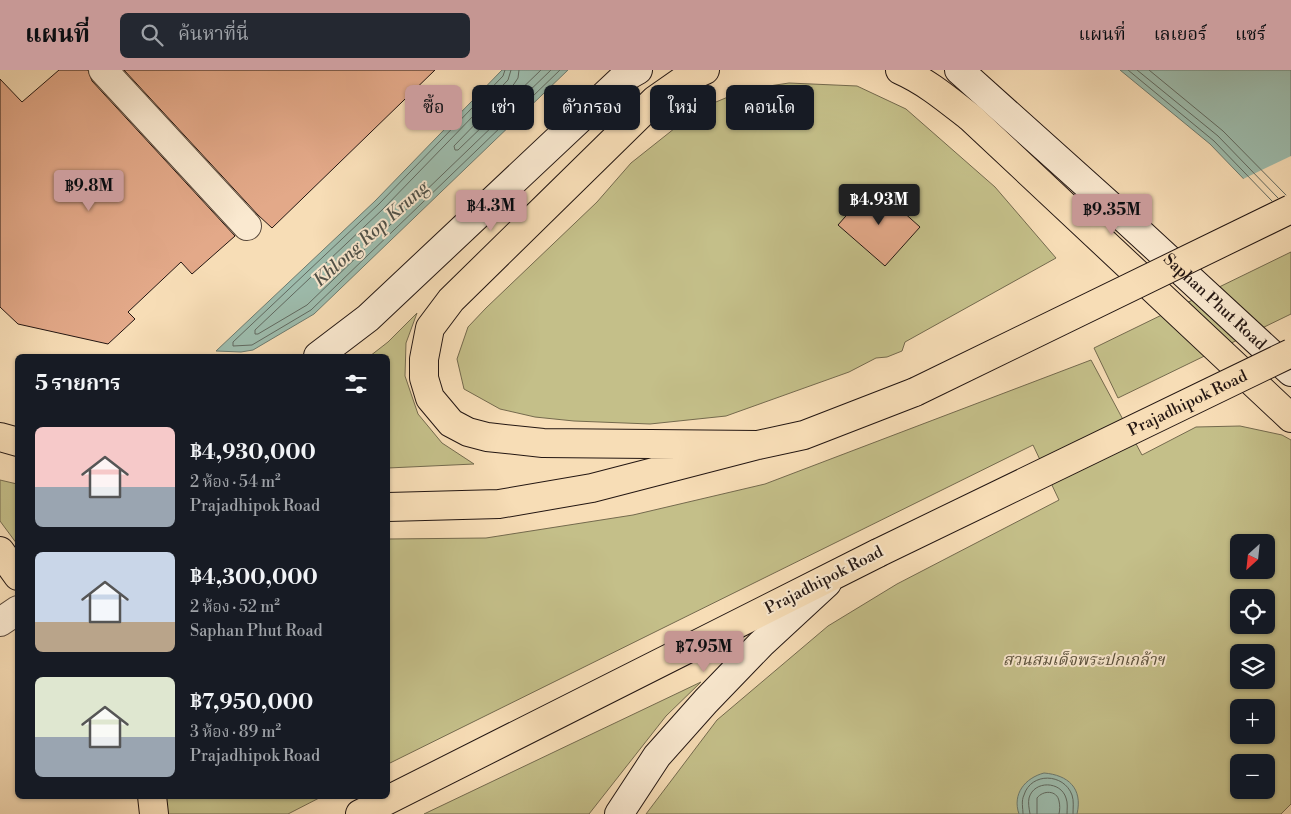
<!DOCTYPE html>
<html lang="th">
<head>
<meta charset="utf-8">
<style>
	body { margin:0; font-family:"Libre Bodoni","Noto Serif Thai",serif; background:#242831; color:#f1f3f6; height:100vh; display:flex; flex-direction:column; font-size:19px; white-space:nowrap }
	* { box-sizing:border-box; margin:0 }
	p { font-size:16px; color:#9ea1a6 }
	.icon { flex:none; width:28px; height:28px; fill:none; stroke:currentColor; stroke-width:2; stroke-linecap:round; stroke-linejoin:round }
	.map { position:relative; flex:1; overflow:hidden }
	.details { position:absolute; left:15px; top:284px; width:375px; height:445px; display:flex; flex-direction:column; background:#171b24; border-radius:8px; box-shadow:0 1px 4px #0004 }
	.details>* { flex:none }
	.banner { position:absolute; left:405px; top:15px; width:475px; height:45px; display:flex; gap:10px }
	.needle { width:32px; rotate:207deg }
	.buttons { position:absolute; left:1230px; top:464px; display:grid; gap:10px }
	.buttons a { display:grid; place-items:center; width:45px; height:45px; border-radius:8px; background:#171b24; box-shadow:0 1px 4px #0004; font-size:25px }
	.price { position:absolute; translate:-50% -42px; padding:0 11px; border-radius:5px; background:#c59692; color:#111; font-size:16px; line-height:32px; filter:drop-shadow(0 1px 2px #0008) }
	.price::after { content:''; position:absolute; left:50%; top:30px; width:15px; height:11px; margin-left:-8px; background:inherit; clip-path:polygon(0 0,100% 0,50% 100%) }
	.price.on { background:#222; color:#fff }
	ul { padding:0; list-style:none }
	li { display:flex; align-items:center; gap:15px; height:125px; padding:0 20px }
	li span { display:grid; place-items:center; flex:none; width:140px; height:100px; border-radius:8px; color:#555 }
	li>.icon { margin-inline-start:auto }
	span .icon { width:60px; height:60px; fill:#fffc; stroke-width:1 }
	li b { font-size:21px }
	h2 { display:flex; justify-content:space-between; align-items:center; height:60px; padding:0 20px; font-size:21px }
	.pill { padding:0 18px; border-radius:8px; background:#171b24; box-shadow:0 1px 4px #0004; font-size:18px; line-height:45px }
	.pill.on { background:#c59692; color:#111 }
	header { display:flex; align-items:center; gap:30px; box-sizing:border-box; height:70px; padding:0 25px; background:#c59692; color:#111 }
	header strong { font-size:24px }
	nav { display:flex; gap:28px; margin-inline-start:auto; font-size:18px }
	.search { width:350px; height:45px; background:#242831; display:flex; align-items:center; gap:12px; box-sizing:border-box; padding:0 18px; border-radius:8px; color:#9ea1a6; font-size:19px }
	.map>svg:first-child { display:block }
</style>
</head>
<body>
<header>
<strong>แผนที่</strong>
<div class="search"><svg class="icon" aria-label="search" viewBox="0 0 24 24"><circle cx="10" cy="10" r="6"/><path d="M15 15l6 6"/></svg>ค้นหาที่นี่</div>
<nav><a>แผนที่</a><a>เลเยอร์</a><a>แชร์</a></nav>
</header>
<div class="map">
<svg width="1291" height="744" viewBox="0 0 1291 744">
	<rect width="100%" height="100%" fill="#f7ddb6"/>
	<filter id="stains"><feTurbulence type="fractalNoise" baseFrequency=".004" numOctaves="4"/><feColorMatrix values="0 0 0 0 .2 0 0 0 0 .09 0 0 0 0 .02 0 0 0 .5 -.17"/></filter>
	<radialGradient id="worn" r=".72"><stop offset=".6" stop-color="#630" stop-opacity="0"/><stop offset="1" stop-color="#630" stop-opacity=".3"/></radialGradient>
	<!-- green -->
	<path fill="#c4bf89" stroke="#746a4e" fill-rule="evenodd" d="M789,13L857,16L906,39L995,117L1056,188L905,272L902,281L887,287L876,288L849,302L726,346L650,354L574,351L535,347L500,339L464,319L457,289L468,257L486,238L597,132L631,93L699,39L728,27L756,18Z
		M1291,182V244L1118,328L1094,278Z
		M417,243L406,273L405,306L418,344L442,373L474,394L388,398V286H370L388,272Z
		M1091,290L1142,385L1196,357L1240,356L1282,365L1291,370V734L1281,744H646L717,650L828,556L897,514L1059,430L1033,375L388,694V469L486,468L633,445L765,414ZM1239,472H1266V500H1239ZM1239,528H1266V555H1239ZM1239,582H1266V610H1239ZM1239,638H1266V665H1239ZM1239,692H1266V720H1239Z
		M0,410L17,414V474L0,451Z
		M701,612L666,646L589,744H424Z
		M166,726H323L288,744H167Z"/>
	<!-- water -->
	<path fill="#9dbcad" stroke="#6c7a6f" d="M502,0H568L314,244L253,280L241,282L216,281L375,131Z
		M1120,0H1291V158L1210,74Z
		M1044,703C1068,705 1083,718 1077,744H1019C1012,724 1025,708 1044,703Z"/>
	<!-- pier -->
	<path fill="#f7ddb6" d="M1291,86V160L1241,110Z"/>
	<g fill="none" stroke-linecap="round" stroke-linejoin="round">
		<!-- shore -->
		<path stroke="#606960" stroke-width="1" d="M505,0L503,6L379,134L233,272V276L252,275L311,240L560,0
			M511,0L508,10L383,139L255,260V264H258L307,235L551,0
			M519,0L518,8L514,14L454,76L455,80H458L541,0
			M1128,0L1214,71L1272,131
			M1137,0L1218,66L1278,128
			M1149,0L1223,61L1286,125
			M1023,744C1023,738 1021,731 1024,725C1031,702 1064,703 1072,725C1074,731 1073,737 1073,744
			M1030,744C1029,738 1028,733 1029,728C1034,710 1061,711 1066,728C1068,733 1067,739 1067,744
			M1037,744V728C1043,720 1057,720 1059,731C1060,735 1060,740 1059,744"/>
	</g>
	<!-- building -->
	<path fill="#e3a989" stroke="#231612" d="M59,0H88L92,11L235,166L192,204L181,192L128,242L135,249L108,274L18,254L0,237V9L22,32Z
		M124,0H435L272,158L258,145Z
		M873,115L920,157L885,196L838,155Z"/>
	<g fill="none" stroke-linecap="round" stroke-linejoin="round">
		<!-- street casing -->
		<g stroke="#58483b" stroke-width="30">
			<path id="street" d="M103,0L247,156
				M0,552L18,540"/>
		</g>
		<!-- secondary casing -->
		<g stroke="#231612" stroke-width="30">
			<g id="secondary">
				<path id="s1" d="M959,0L1125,149L1291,302"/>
				<path d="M318,286L368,248L622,9L638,0"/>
				<path d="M619,744L657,686L706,631L761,574L827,513"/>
			</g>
		</g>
		<!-- primary casing -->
		<g stroke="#231612" stroke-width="30">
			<path id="primary" d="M705,0L685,9L655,30L451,230L430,258L424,289V308L430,328L451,353L468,362L487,367L543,373L758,375
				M900,0C927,12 948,30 971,48L1291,348
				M0,367L18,372
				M388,437L499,434L592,418L758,375L804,365L915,322
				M0,481L18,506
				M152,726L154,744
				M360,744L878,483"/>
		</g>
		<!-- street -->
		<use href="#street" stroke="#fae9d0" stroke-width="28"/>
		<!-- secondary -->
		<use href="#secondary" stroke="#fae9d0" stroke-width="28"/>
		<!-- primary -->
		<use href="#primary" stroke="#f7ddb6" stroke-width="28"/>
		<!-- primary-bridge casing -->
		<g stroke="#231612" stroke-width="30" stroke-linecap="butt">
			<g id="primary-bridge">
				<path d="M915,322L1291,139"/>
				<path id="s2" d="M878,483L1291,283"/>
			</g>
		</g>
		<!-- primary-bridge -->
		<use href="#primary-bridge" stroke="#f7ddb6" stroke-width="28"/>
	</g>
	<g text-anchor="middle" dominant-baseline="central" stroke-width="4" stroke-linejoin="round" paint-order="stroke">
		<!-- street labels -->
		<g font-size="16" fill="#231612" stroke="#fae9d0">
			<text stroke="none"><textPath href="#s1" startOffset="345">Saphan Phut Road</textPath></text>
			<text stroke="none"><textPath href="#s2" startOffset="344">Prajadhipok Road</textPath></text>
			<text transform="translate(824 510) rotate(-27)">Prajadhipok Road</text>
		</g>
		<!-- park labels -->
		<g font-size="16" font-style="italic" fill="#5b513c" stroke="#fae9d0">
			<text x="1084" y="590">สวนสมเด็จพระปกเกล้าฯ</text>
		</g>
		<!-- water labels -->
		<g font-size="18" font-style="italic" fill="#4e5048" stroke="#fae9d0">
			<text transform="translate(371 164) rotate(-42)">Khlong Rop Krung</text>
		</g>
	</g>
	<rect width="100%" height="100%" filter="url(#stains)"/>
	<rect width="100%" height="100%" fill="url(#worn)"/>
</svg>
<div class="buttons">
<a><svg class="needle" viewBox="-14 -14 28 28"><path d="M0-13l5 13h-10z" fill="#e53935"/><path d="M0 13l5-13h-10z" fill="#9ea1a6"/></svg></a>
<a><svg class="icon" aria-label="locate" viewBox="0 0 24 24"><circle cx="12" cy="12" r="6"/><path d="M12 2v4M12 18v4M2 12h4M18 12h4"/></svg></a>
<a><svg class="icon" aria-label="layers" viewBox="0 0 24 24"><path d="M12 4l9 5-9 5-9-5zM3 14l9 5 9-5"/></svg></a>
<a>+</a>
<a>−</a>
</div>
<b class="price" style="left:89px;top:142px">฿9.8M</b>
<b class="price on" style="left:879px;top:156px">฿4.93M</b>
<b class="price" style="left:491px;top:162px">฿4.3M</b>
<b class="price" style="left:1112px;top:166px">฿9.35M</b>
<b class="price" style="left:704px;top:603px">฿7.95M</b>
<div class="banner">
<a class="pill on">ซื้อ</a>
<a class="pill">เช่า</a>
<a class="pill">ตัวกรอง</a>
<a class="pill">ใหม่</a>
<a class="pill">คอนโด</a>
</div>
<section class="details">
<h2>5 รายการ<svg class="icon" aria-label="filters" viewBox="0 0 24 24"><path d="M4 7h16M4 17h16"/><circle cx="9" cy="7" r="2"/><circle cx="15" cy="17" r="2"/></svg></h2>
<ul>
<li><span style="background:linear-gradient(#f6c9c9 60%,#9aa5b1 0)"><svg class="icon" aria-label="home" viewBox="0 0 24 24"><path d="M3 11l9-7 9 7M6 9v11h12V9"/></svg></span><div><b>฿4,930,000</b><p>2 ห้อง · 54 m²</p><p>Prajadhipok Road</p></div></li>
<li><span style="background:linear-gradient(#c9d6e8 70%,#b9a48a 0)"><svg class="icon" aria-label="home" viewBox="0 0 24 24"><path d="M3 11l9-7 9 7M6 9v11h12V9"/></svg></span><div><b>฿4,300,000</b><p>2 ห้อง · 52 m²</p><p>Saphan Phut Road</p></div></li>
<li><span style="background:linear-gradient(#dfe7d0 60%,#9aa5b1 0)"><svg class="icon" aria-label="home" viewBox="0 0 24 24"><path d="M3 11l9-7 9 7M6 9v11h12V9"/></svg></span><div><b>฿7,950,000</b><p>3 ห้อง · 89 m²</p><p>Prajadhipok Road</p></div></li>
</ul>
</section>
</div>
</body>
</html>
